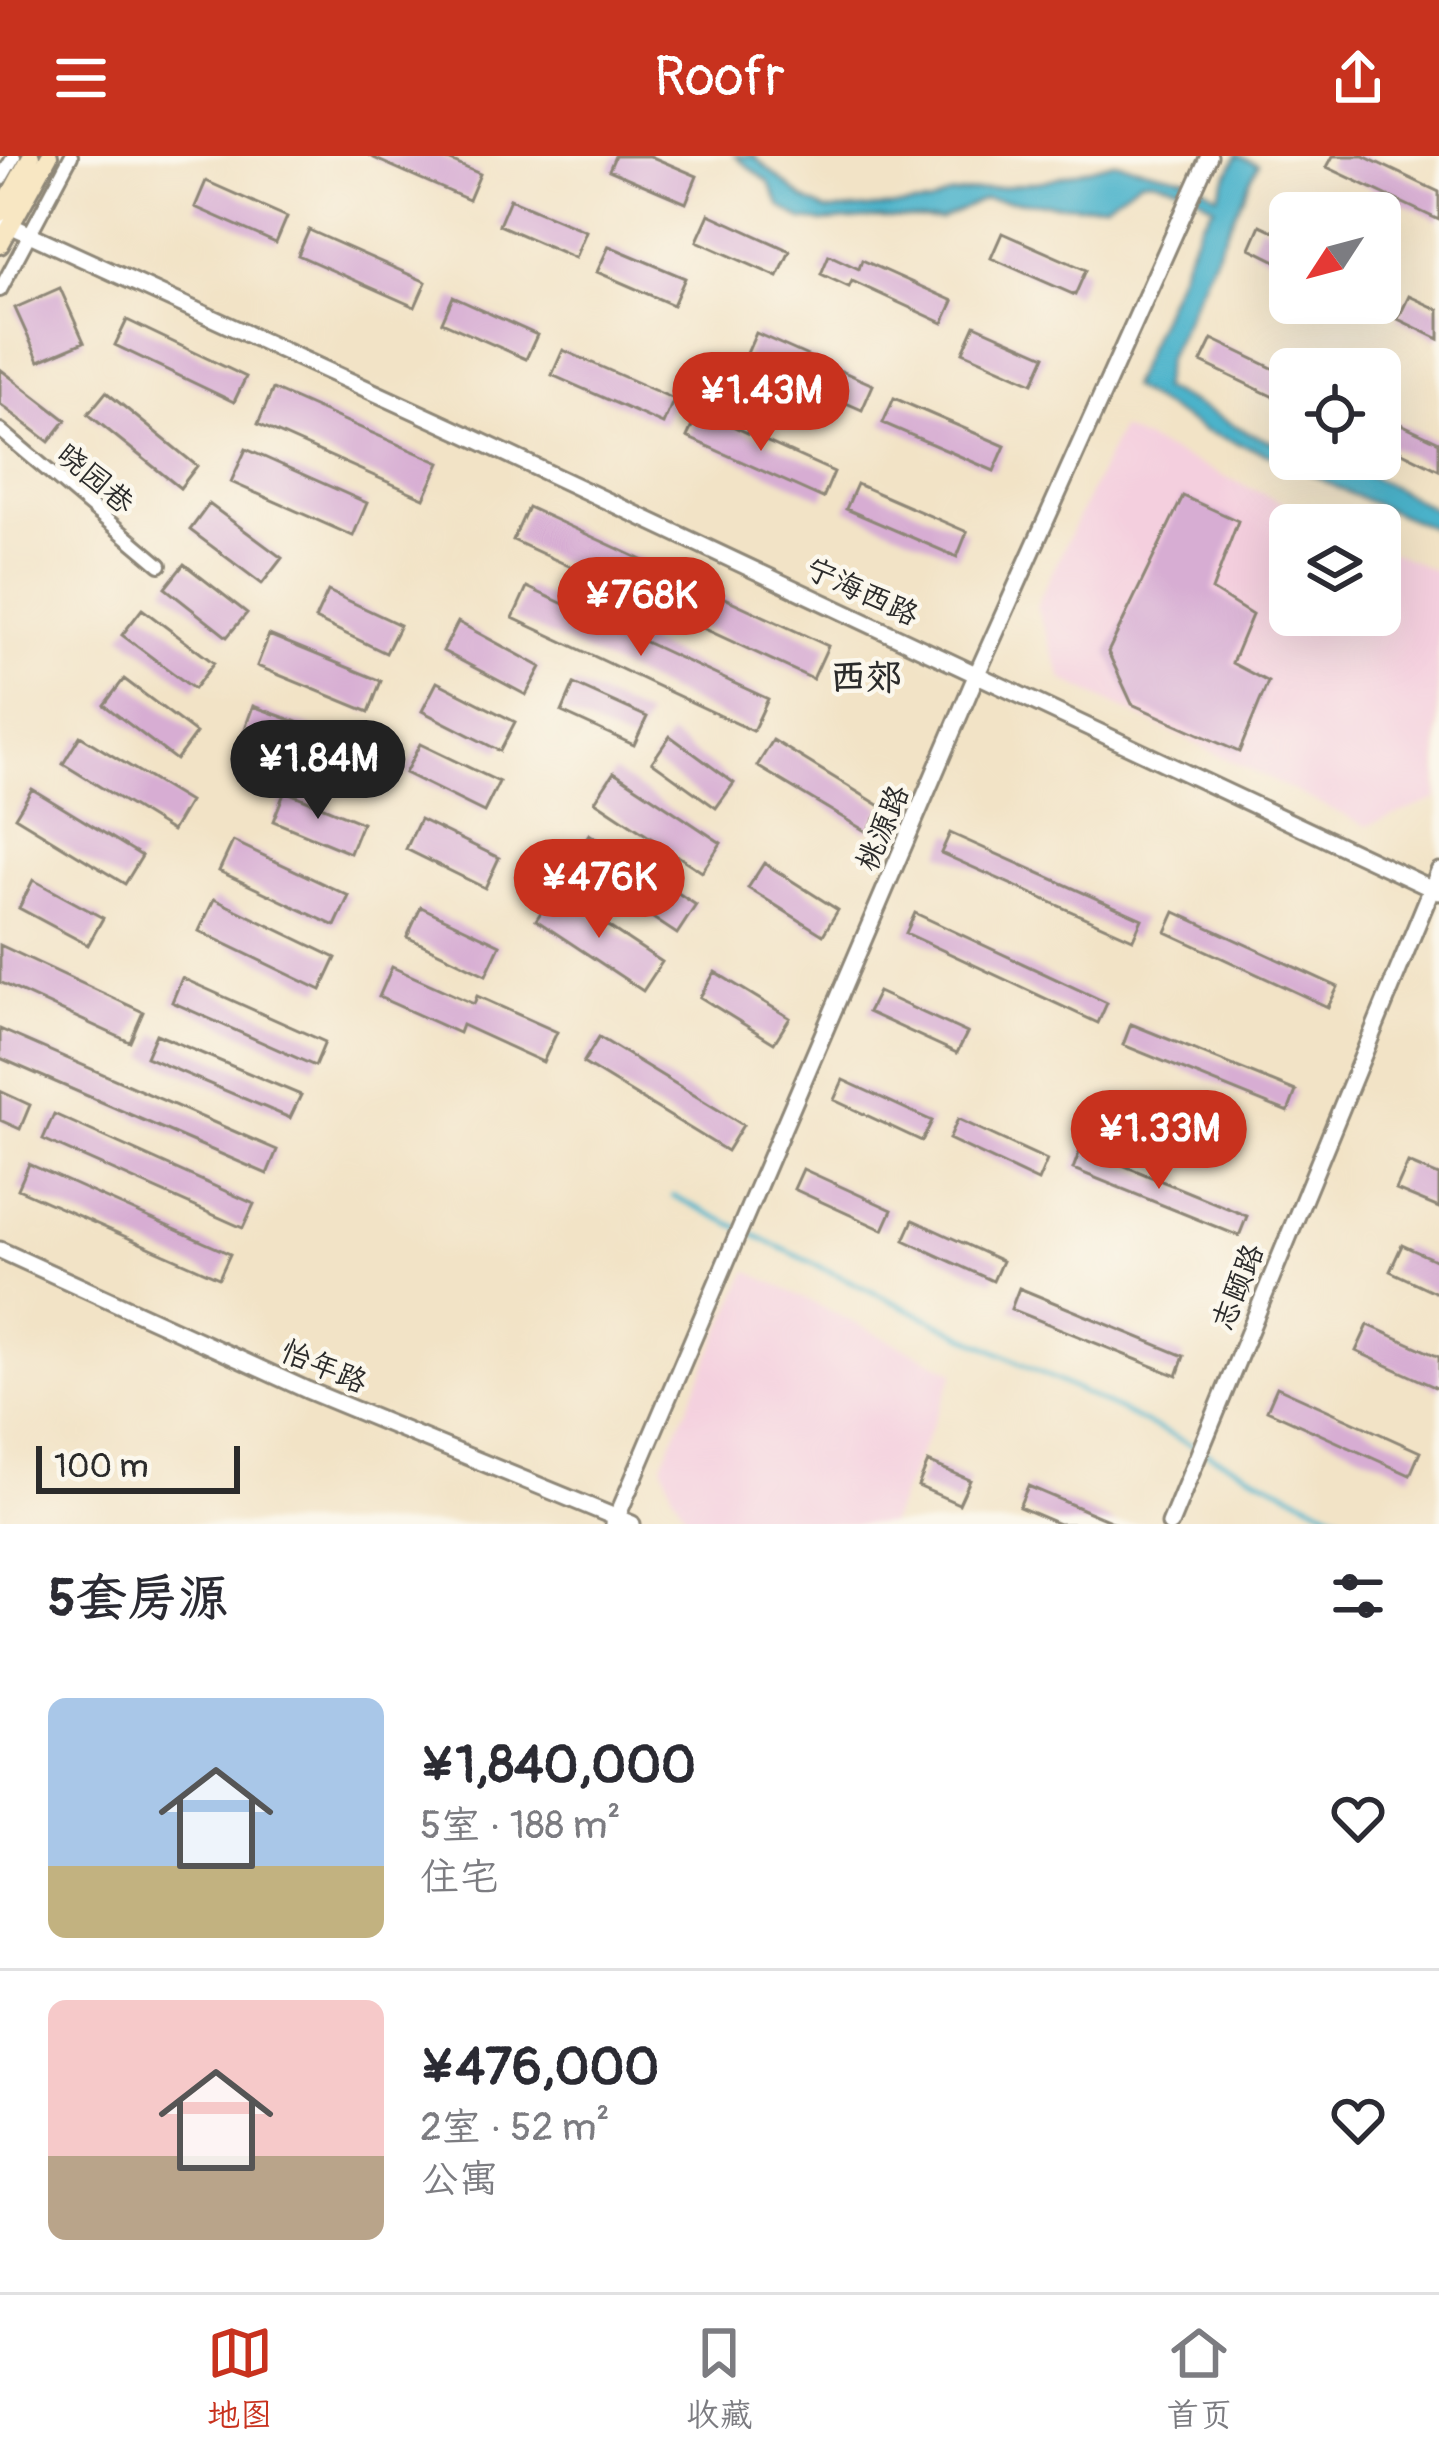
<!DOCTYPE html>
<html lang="zh">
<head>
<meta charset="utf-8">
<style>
	body { margin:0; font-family:Pangolin,"LXGW WenKai TC",sans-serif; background:#f7f7f7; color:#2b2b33; height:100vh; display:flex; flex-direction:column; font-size:45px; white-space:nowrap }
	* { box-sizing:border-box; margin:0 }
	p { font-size:39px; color:#7c7c81 }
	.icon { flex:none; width:66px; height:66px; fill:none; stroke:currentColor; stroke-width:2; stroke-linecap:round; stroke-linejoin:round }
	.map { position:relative; height:1368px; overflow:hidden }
	.side { display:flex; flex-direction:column; background:#fff; flex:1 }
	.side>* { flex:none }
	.needle { width:78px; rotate:234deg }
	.tools { position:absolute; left:1269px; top:36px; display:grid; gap:24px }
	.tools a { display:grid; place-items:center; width:132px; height:132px; border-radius:18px; background:#fff; box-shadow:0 12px 48px #0002; font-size:60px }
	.scale { position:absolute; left:36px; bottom:30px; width:204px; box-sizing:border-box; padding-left:12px; border:6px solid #2b2b2b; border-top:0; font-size:33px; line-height:42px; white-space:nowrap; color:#2b2b2b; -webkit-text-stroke:9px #fbf7ec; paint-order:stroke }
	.price { position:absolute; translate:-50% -102px; padding:0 27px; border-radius:42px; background:#c8321e; color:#fff; font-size:39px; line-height:78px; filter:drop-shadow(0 3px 6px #0008) }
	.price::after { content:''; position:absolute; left:50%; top:72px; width:36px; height:27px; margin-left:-18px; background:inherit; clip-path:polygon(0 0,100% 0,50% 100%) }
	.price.active { background:#222; color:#fff }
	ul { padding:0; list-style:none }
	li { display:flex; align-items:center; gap:36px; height:300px; padding:0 48px }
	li+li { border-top:3px solid #e1e1e2 }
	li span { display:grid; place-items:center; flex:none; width:336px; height:240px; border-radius:18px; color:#555 }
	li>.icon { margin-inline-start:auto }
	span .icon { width:144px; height:144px; fill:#fffc; stroke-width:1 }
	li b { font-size:51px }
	h2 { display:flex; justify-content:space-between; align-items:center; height:144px; padding:0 48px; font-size:51px }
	header { display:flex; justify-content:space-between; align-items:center; height:156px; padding:0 48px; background:#c8321e; color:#fff; font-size:54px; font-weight:600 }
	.menu { display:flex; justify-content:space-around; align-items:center; height:168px; border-top:3px solid #e1e1e2; background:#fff; font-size:33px; color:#7c7c81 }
	.menu a { display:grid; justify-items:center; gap:6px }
	.menu .active { color:#c8321e }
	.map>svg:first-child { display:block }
</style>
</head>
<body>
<header><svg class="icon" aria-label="menu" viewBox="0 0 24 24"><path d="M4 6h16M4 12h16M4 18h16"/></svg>Roofr<svg class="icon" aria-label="share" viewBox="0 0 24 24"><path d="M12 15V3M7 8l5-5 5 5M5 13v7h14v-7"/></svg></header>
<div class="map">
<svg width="1439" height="1368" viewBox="0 0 1439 1368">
	<rect width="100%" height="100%" fill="#fbf7ec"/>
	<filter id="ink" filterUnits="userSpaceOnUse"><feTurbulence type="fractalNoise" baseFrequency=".00833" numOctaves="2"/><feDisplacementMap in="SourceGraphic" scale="24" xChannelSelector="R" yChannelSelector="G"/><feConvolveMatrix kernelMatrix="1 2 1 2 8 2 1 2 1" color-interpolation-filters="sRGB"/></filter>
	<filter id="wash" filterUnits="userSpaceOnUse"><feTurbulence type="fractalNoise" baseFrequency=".004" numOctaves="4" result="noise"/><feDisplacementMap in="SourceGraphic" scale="48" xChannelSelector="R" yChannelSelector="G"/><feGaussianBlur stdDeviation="2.7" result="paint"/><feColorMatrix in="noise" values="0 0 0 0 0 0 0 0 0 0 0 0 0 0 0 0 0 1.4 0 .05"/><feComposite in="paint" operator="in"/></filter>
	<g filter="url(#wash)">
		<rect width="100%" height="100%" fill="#f2e3c6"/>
		<!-- built -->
		<path fill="#f4cfde" d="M1120,273L1332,369H1290V459H1380V391L1439,417L1437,643L1366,670L1063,524L1036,450Z
			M748,1115L955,1216L889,1368H698L688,1364L673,1337L662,1307Z"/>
		<!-- water -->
		<path fill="#4cb3cb" stroke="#3c6f7b" stroke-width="3" d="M735,0H753L805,44L827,55L929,48L949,39L1044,25L1114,6L1189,22L1218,39L1237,0L1258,8L1167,202L1161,233C1205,249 1245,281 1290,291V303C1344,303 1393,330 1439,356V375L1348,337L1279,302L1204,275L1130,231L1200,69L1214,50L1185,31L1152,23L1140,24L1105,48L1079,50L984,43L940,64L882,62L821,66L802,64L781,51L768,26Z"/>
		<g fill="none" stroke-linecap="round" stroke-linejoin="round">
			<!-- stream -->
			<path stroke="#4cb3cb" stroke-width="4.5" d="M673,1040L1356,1368"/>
		</g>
		<g id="blocks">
			<!-- building -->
			<path fill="#d7add3" d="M369,0H439L480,18L469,44Z
				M615,0H650L697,20L686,47L609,14Z
				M1333,0H1363L1439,36V64L1327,11Z
				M206,25L287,61L276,87L195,51Z
				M510,43L586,75L575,102L499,69Z
				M709,58L790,95L778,121L697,85Z
				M1260,69L1290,83V112L1250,92Z
				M309,74L426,126L415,151L298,99Z
				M1002,77L1086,114L1075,139L991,102Z
				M609,90L685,122L673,149L597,116Z
				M829,99L859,113L862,104L953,145L943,167L852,125L849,131L821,118Z
				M60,132L84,186L39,205L15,152Z
				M1409,140L1439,154V183L1398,163Z
				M453,141L537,179L526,203L442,166Z
				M127,164L246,221L234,246L115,189Z
				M975,169L1045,200L1033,227L963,196Z
				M756,177L873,229L862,254L745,202Z
				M1212,183L1289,220L1278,243L1201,206Z
				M563,194L674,243L663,268L552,219Z
				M0,213L66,264L49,286L0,248Z
				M273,233L440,307L424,342L258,268Z
				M106,236L197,310L180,332L88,258Z
				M894,242L1005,290L994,315L883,267Z
				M699,255L834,316L823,342L687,281Z
				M1380,258L1439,286V314L1380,285Z
				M246,293L367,347L353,380L231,326Z
				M857,328L967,376L957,401L846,353Z
				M1183,340L1238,365L1212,434L1252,459L1232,507L1268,526L1239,596L1132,548L1108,496Z
				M209,348L282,402L262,428L190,374Z
				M528,351L828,490L813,523L513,384Z
				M184,408L247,457L227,481L165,432Z
				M527,431L768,543L753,575L513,462Z
				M328,435L400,469L386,497L315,463Z
				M142,453L214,507L194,533L122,479Z
				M458,466L541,511L526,539L443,495Z
				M269,479L381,525L369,556L257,510Z
				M124,523L196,577L176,604L104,549Z
				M437,526L515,566L500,595L422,555Z
				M574,528L647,561L634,589L562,556Z
				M253,550L367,592L355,623L242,581Z
				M80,580L189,646L172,675L63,608Z
				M670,580L734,627L716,652L652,606Z
				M773,584L882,651L867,676L757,610Z
				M420,588L499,626L484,656L405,617Z
				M614,616L721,687L702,716L595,645Z
				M32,633L142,700L125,728L15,661Z
				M285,635L362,667L350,697L273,665Z
				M420,663L499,702L485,732L406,693Z
				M950,677L1142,763L1133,783L941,697Z
				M589,678L696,749L677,778L570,707Z
				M233,685L349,740L335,770L219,715Z
				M764,707L838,754L823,779L748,732Z
				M33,724L103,762L88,789L19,752Z
				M555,735L662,806L643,835L536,764Z
				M214,743L336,802L321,834L199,775Z
				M421,751L500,789L486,819L407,781Z
				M1175,756L1338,831L1328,851L1166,776Z
				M915,757L1107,847L1098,867L906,777Z
				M0,789L143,856L130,886L0,826Z
				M392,811L474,848L477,840L557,876L543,906L462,869L459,877L379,841Z
				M715,816L790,862L774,887L700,841Z
				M182,822L325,886L315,910L172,846Z
				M878,836L967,877L957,897L868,856Z
				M1131,868L1296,935L1288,956L1123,889Z
				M0,873L277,994L267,1018L0,902Z
				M156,878L301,939L290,962L146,901Z
				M599,881L743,969L727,995L583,907Z
				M843,924L932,965L922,985L834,944Z
				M0,935L30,949L20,973L0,964Z
				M54,958L254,1048L243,1072L43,983Z
				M958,963L1047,1004L1038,1025L949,983Z
				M1081,992L1247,1060L1239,1080L1073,1013Z
				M1408,1007L1439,1020V1052L1396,1034Z
				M29,1008L230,1098L219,1122L18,1033Z
				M803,1013L892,1054L883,1074L794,1033Z
				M913,1064L1002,1105L993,1125L904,1084Z
				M1402,1089L1439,1106V1138L1390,1115Z
				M1019,1132L1184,1200L1177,1220L1011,1153Z
				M1368,1169L1439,1201V1233L1356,1195Z
				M1277,1231L1420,1296L1410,1319L1267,1254Z
				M928,1306L970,1324L959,1348L918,1330Z
				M1028,1330L1117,1368H1059L1019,1351Z"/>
		</g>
	</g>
	<g filter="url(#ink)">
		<use href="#blocks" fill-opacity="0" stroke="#8e8778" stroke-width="3"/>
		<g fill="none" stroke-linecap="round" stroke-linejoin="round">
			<!-- minor casing -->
			<g stroke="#8e8778" stroke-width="18">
				<path id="minor" d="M0,24L14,0
					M0,134L71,0
					M0,274L160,409"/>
			</g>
			<!-- tertiary casing -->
			<g stroke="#8e8778" stroke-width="21">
				<path id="tertiary" d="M1,65L465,278L1439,736
					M0,1094L307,1234L632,1368
					M614,1368L976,520L1209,0
					M1170,1368L1439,715"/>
			</g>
			<!-- secondary casing -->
			<g stroke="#8e8778" stroke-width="22">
				<path id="secondary" d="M0,57L31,0
					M0,89L49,0"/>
			</g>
			<!-- minor -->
			<use href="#minor" stroke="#fff" stroke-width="12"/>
			<!-- tertiary -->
			<use href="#tertiary" stroke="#fff" stroke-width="15"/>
			<!-- secondary -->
			<use href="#secondary" stroke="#f8e7c3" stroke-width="16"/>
		</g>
	</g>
	<g text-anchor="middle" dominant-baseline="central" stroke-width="9" stroke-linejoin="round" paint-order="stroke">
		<!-- street labels -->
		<g font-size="30" fill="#2b2b2b" stroke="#fbf7ec">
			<text transform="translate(95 323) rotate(40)">晓园巷</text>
			<text transform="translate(862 436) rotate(25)">宁海西路</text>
			<text transform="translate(883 672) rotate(-67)">桃源路</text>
			<text transform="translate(1238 1131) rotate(-68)">志颐路</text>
			<text transform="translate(324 1211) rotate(23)">怡年路</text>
		</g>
		<!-- quarter labels -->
		<g font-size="36" font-weight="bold" fill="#2b2b2b" stroke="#fbf7ec">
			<text x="866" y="521">西郊</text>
		</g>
	</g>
</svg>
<div class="tools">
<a><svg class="needle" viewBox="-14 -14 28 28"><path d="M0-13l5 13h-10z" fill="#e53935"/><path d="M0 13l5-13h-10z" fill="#7c7c81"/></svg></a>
<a><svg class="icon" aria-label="locate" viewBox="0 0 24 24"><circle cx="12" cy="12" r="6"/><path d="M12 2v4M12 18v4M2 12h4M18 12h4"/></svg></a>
<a><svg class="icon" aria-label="layers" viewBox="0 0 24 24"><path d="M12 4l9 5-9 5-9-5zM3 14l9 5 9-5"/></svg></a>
</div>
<div class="scale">100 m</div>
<b class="price" style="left:761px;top:298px">¥1.43M</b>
<b class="price" style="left:641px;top:503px">¥768K</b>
<b class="price active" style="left:318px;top:666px">¥1.84M</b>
<b class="price" style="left:599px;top:785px">¥476K</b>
<b class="price" style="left:1159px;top:1036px">¥1.33M</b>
</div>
<section class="side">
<h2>5套房源<svg class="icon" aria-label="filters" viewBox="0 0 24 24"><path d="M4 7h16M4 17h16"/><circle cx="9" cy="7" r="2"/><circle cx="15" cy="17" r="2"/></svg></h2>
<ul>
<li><span style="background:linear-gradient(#a9c7e8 70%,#c2b280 0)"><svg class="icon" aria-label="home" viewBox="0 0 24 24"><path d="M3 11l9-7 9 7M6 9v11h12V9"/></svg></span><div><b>¥1,840,000</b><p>5室 · 188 m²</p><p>住宅</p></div><svg class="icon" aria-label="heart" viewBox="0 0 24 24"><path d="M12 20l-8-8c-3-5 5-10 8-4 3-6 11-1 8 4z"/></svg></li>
<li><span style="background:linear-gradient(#f6c9c9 65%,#b9a48a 0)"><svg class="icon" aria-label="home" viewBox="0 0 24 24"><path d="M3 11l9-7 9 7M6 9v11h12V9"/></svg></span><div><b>¥476,000</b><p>2室 · 52 m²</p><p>公寓</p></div><svg class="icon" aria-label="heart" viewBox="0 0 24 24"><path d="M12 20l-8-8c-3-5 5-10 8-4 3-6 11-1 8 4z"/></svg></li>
</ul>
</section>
<nav class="menu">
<a class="active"><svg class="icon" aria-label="map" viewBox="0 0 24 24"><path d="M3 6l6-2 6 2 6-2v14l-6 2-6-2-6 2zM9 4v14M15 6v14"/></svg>地图</a>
<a><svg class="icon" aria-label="saved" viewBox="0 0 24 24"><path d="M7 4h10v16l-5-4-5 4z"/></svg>收藏</a>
<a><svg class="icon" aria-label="home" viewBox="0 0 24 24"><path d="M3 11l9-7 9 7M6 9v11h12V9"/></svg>首页</a>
</nav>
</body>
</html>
